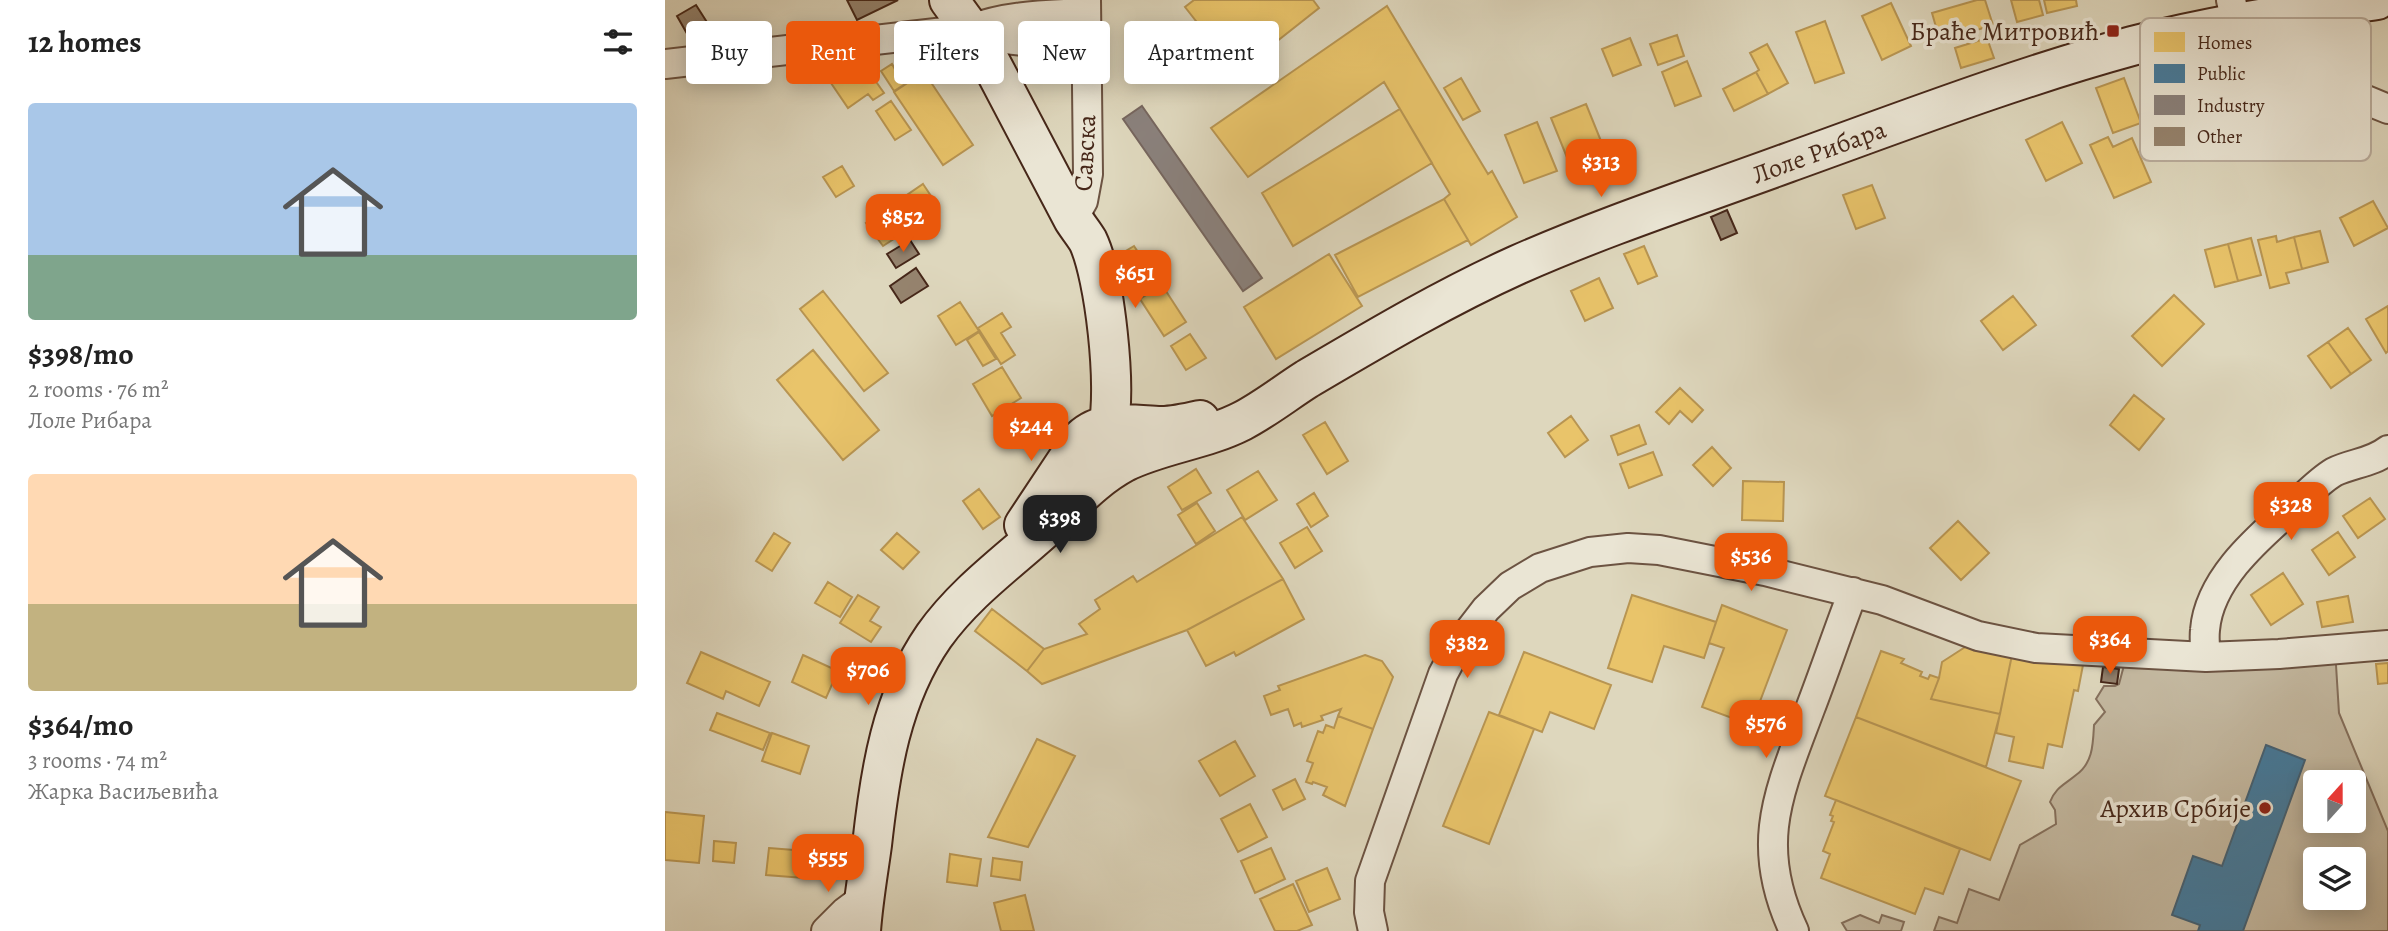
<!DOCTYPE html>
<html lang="en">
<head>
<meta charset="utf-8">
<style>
	body { margin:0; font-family:Alegreya,serif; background:#f6f6f6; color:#222; height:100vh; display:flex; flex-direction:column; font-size:26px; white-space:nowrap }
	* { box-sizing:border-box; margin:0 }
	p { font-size:23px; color:#767676 }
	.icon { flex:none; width:38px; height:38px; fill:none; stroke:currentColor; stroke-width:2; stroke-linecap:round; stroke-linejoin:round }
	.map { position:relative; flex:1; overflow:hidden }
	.drawer { display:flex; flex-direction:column; background:#fff; width:665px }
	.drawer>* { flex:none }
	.hud { position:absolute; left:21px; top:21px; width:665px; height:63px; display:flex; gap:14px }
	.needle { width:46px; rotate:21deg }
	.controls { position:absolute; left:1638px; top:770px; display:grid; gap:14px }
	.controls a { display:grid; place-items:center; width:63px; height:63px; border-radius:7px; background:#fff; box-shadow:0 4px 18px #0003; font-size:35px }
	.price { position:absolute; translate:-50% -60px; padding:0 16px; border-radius:14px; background:#ea580c; color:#fff; font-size:23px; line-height:46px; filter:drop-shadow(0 2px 4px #0008) }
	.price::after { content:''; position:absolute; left:50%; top:42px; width:21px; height:16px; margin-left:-10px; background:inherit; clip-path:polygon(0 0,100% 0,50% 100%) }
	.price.on { background:#222; color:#fff }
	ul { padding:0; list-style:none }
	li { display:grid; align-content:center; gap:14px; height:371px; padding:0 28px }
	li span { display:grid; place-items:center; height:217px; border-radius:7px; color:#555 }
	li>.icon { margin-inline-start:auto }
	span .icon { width:126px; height:126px; fill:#fffc; stroke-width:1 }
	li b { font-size:30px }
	h2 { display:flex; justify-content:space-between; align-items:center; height:84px; padding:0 28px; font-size:30px }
	.chip { padding:0 24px; border-radius:7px; background:#fff; box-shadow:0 4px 18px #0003; font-size:24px; line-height:63px }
	.chip.on { background:#ea580c; color:#fff }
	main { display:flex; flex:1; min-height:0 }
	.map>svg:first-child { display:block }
</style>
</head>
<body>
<main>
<section class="drawer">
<h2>12 homes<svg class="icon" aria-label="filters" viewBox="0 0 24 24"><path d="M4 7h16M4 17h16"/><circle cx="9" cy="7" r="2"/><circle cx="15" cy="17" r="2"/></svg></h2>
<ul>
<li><span style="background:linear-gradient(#a9c7e8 70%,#7fa58c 0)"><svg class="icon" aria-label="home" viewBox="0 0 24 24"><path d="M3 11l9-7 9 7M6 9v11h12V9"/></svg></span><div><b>$398/mo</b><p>2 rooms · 76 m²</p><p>Лоле Рибара</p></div></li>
<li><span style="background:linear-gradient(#ffd9b3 60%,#c2b280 0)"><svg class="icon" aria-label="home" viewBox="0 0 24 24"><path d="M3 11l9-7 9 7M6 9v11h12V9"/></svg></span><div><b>$364/mo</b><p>3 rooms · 74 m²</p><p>Жарка Васиљевића</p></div></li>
</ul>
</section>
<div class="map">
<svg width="1723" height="931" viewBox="0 0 1723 931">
	<rect width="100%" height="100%" fill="#ded7bd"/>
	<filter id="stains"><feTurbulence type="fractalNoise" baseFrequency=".00286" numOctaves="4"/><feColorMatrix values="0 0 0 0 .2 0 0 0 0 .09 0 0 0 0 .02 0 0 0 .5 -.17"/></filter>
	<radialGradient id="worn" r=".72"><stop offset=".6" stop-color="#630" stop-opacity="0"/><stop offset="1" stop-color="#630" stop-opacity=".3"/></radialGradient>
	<!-- green -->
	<path fill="#c4b9a1" stroke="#85705d" stroke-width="2" fill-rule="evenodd" d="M1670,649L1674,713L1723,831V931H1269L1274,917L1292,923L1304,889L1334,900L1355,845L1391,824L1390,810L1385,802C1391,787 1399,785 1411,775C1428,763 1428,744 1429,725L1440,712L1431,699L1439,686H1450L1454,684L1462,654ZM1650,782H1689V821H1650ZM1650,859H1689V898H1650Z
		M1195,915L1214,923L1217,915L1239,922L1236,931H1182L1177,923Z"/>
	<!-- homes -->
	<path fill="#e9c46a" stroke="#b89552" stroke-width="2" d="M529,0H648L654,8L577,69L547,31L542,35L520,7Z
		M1312,0H1320L1328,25L1275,41L1267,13Z
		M1346,0H1374L1378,15L1352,22Z
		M1379,0H1411L1412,6L1382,13Z
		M1226,3L1246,46L1217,60L1197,16Z
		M722,6L823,174L827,171L852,217L806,245L779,199L785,194L719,82L583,177L546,128Z
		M1160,21L1179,73L1150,83L1131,32Z
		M1012,35L1019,56L993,65L985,44Z
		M965,38L976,65L948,76L937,49Z
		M1322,38L1329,58L1296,68L1290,48Z
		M1102,44L1123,83L1103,94L1091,72L1094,70L1085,53Z
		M1022,61L1036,96L1010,106L997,72Z
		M197,62L219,93L208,100L203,94L183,108L166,83Z
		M244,63L253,76L229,91L216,71L227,64L231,71Z
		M259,72L308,145L278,165L229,92Z
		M1091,72L1103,94L1069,111L1058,89Z
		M796,78L815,111L798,120L779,88Z
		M1459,78L1476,123L1448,133L1431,88Z
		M226,101L246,130L230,140L211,111Z
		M921,104L938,146L903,160L886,118Z
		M735,109L767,163L628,246L597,193Z
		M872,122L892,171L859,183L840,135Z
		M1397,122L1417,163L1381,181L1361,140Z
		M1443,137L1448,147L1467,138L1486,182L1449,198L1425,145Z
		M177,166L189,186L171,197L158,177Z
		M258,184L266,196L249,207L258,220L245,229L235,216L226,222L235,235L218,246L201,223Z
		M1207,185L1220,218L1191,229L1178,195Z
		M779,199L803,240L693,297L670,255Z
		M1708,201L1723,228L1689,246L1675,218Z
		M1655,231L1663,262L1637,269L1629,237Z
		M1611,236L1612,242L1629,237L1637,269L1621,273L1624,283L1605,288L1593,240Z
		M1586,238L1596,275L1573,281L1563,244Z
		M1563,244L1573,281L1550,287L1540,250Z
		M469,246L494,284L478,295L464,274L471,271L459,252Z
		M979,246L992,276L973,284L959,254Z
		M664,254L697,306L611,359L579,307Z
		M934,278L948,308L920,321L906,291Z
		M497,285L521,322L499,336L475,299Z
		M158,291L223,373L199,391L135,309Z
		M1509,295L1539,324L1497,366L1467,336Z
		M1348,296L1371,325L1338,350L1316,321Z
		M295,302L314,331L291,345L273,316Z
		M1723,306V351L1721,353L1701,319Z
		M337,313L346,327L336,333L350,355L336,364L313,328Z
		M1683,328L1706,360L1686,374L1663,342Z
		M314,332L331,359L318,366L302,340Z
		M525,334L541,358L521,370L506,346Z
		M1663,342L1686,374L1666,388L1643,356Z
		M148,350L214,430L178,460L112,380Z
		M337,367L356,398L327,416L308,384Z
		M1015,388L1038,410L1027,422L1015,411L1004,424L991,412Z
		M1469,395L1499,419L1474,450L1445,425Z
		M906,416L923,440L900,457L883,433Z
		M660,422L683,461L662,474L638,435Z
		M974,425L981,444L953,455L946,436Z
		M1047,447L1066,468L1048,486L1028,465Z
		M988,452L997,475L964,488L955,464Z
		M531,469L546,493L517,510L503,487Z
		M593,471L612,500L580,520L562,490Z
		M1078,481L1119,482L1118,521L1077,520Z
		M314,489L335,517L318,529L298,501Z
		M649,493L663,516L646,527L632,504Z
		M1705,498L1720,519L1693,538L1678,516Z
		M532,503L550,531L531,544L513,515Z
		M577,517L618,579L522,630L377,684L362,671L379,649L422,634L414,624L435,609L430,600L468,576L472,582Z
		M1293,521L1324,553L1296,580L1265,548Z
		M642,527L657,551L630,568L615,543Z
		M1673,532L1690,557L1664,575L1647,550Z
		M109,533L125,543L107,571L91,561Z
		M232,533L254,552L238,569L216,550Z
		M1618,573L1638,604L1606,625L1586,595Z
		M618,579L639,619L571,656L569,652L541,666L522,630Z
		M163,582L187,597L175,617L150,603Z
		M193,595L214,607L205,621L216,627L206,642L175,623Z
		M967,595L1051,622L1039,658L999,646L987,682L943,668Z
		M1683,596L1688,622L1657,627L1652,602Z
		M1057,605L1122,630L1086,725L1037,707L1059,648L1044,643Z
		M327,609L379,649L362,671L310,631Z
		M1308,642L1348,650L1335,714L1266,699L1274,678L1277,662Z
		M1348,650L1418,665L1413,691L1409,690L1397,747L1383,744L1378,768L1344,761L1349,737L1331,733Z
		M1216,651L1239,659L1236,663L1257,672L1255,676L1263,679L1265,675L1274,678L1266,699L1335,714L1321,767L1191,717Z
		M36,652L105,682L94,706L61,691L58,699L22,683Z
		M859,652L946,685L929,729L885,712L877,732L834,715Z
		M138,655L173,671L161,698L127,682Z
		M700,655L717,661L728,677L708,729L673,716L676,709L656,716L658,720L637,727L636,723L629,726L623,709L606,715L599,696L615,690L613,686Z
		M1723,663V683L1713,684L1711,664Z
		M824,712L869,729L824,844L778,826Z
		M52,713L105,733L98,750L45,730Z
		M673,716L708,729L680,806L658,795L662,787L648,782L647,784L641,782L648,763L642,761L653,731L658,733L661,725L669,728Z
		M1191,717L1356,781L1325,860L1160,796Z
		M107,733L144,746L135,774L97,761Z
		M372,739L410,756L363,847L323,837Z
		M570,741L590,776L555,796L534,761Z
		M630,779L640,799L618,810L608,790Z
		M1171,800L1295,849L1278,894L1260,888L1250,914L1156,878L1165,854L1158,851L1169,822L1166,821L1168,816L1165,815Z
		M585,804L602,837L573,852L556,819Z
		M0,812L39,816L34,863L0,860Z
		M49,841L71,843L69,863L48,861Z
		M143,844L164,846L161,879L140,877Z
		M104,848L141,851L139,878L101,875Z
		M606,848L620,879L590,893L576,861Z
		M285,854L316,859L312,886L282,882Z
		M328,858L357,862L355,880L326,876Z
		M662,868L675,899L644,912L631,881Z
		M628,884L647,925L632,931H610L595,899Z
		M360,895L369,931H336L329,903Z"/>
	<!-- public -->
	<path fill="#457b9d" stroke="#456275" stroke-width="2" d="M1601,745L1640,760L1578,931H1533L1535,925L1507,915L1528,856L1557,866Z"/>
	<!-- industry -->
	<path fill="#8a817c" stroke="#76665e" stroke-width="2" d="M477,106L597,278L578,291L458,119Z"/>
	<!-- building -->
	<path fill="#95836e" stroke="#462719" stroke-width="2" d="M182,0H233L192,20Z
		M31,5L54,41L29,46L12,16Z
		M1062,210L1072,233L1056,240L1046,217Z
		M245,240L254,254L231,268L222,254Z
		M251,268L263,286L236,303L225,286Z
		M1438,667L1454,669L1452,684L1436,682Z"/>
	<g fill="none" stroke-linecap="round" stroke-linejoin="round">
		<!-- street casing -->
		<g stroke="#6c5342" stroke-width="32">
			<path id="street" d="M1566,0C1568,8 1569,19 1573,26C1592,56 1688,95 1723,109
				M306,29C347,47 378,40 421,37
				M0,64L306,29C343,15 381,15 421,13
				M408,219L418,201L423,174L421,0
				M1541,657C1540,648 1539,639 1540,630C1544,579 1593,538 1628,507C1641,495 1654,481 1669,472C1687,463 1707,463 1723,450
				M161,931L180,912L200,897
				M708,931L704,912L705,881L778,674L794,644L821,609L845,586L875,568L925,552L963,548L994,550L1100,571L1217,600L1313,636L1371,648L1541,657L1614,654L1723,645
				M1129,931C1088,844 1114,792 1145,709C1160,670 1173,631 1188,592"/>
		</g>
		<!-- secondary casing -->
		<g stroke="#462719" stroke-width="42">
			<path id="secondary" d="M284,0L316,44L408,219C413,227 419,234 423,241C440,277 452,388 443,427C438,449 426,470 417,491
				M359,525L416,439C438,418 468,425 496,426C509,426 522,423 535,420
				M196,931C198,902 203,874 207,845C215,772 226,698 269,636C301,591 346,560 386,523C410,501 430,478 460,462C497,444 540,440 577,421C600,409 620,393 642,379C710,339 779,298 852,265C940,226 1032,196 1122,163C1236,122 1350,78 1467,46C1548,25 1630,13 1712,0"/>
		</g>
		<!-- street -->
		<use href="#street" stroke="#eae5d4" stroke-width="28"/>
		<!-- secondary -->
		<use href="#secondary" stroke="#eae5d4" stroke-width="38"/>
	</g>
	<!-- markers -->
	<g fill="#8f2418" stroke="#eae5d4" stroke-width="2.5">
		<rect x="1441" y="24" width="14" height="14" rx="3.5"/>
		<circle cx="1600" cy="808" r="7"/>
	</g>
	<g text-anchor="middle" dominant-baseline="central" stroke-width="7" stroke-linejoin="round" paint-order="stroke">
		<!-- poi labels -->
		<g font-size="26" fill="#462719" stroke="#eae5d4" text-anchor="end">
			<text x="1434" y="31">Браће Митровић</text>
			<text x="1586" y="808">Архив Србије</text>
		</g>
		<!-- street labels -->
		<g font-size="26" fill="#462719" stroke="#eae5d4">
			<text transform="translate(1154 152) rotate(-20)">Лоле Рибара</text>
			<text transform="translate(420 153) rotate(-87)">Савска</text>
		</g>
	</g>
	<!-- legend -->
	<rect x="1475" y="18" width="231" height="143" rx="10" fill="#eae5d4" stroke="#b9ac9c" stroke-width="2"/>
	<rect x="1489" y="32" width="31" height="20" fill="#e9c46a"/>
	<rect x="1489" y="64" width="31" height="19" fill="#457b9d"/>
	<rect x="1489" y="95" width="31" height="20" fill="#8a817c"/>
	<rect x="1489" y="127" width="31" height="19" fill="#95836e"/>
	<g font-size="19" fill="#462719">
		<text x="1532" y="49">Homes</text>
		<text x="1532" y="80">Public</text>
		<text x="1532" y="112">Industry</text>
		<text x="1532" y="143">Other</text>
	</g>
	<rect width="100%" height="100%" filter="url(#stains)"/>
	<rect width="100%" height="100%" fill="url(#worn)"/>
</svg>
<div class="controls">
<a><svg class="needle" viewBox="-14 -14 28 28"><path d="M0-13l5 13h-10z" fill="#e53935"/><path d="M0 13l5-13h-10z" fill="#767676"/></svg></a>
<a><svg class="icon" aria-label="layers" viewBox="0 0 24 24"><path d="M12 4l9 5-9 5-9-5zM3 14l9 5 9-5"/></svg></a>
</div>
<b class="price" style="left:936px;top:199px">$313</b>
<b class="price" style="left:238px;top:254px">$852</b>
<b class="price" style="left:470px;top:310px">$651</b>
<b class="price" style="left:366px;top:463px">$244</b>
<b class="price" style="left:1626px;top:542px">$328</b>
<b class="price on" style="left:395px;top:555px">$398</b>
<b class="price" style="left:1086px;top:593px">$536</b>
<b class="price" style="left:1445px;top:676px">$364</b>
<b class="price" style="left:802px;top:680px">$382</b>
<b class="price" style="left:203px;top:707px">$706</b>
<b class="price" style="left:1101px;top:760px">$576</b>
<b class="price" style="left:163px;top:894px">$555</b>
<div class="hud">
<a class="chip">Buy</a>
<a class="chip on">Rent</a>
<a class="chip">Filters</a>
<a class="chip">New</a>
<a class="chip">Apartment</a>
</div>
</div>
</main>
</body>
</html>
